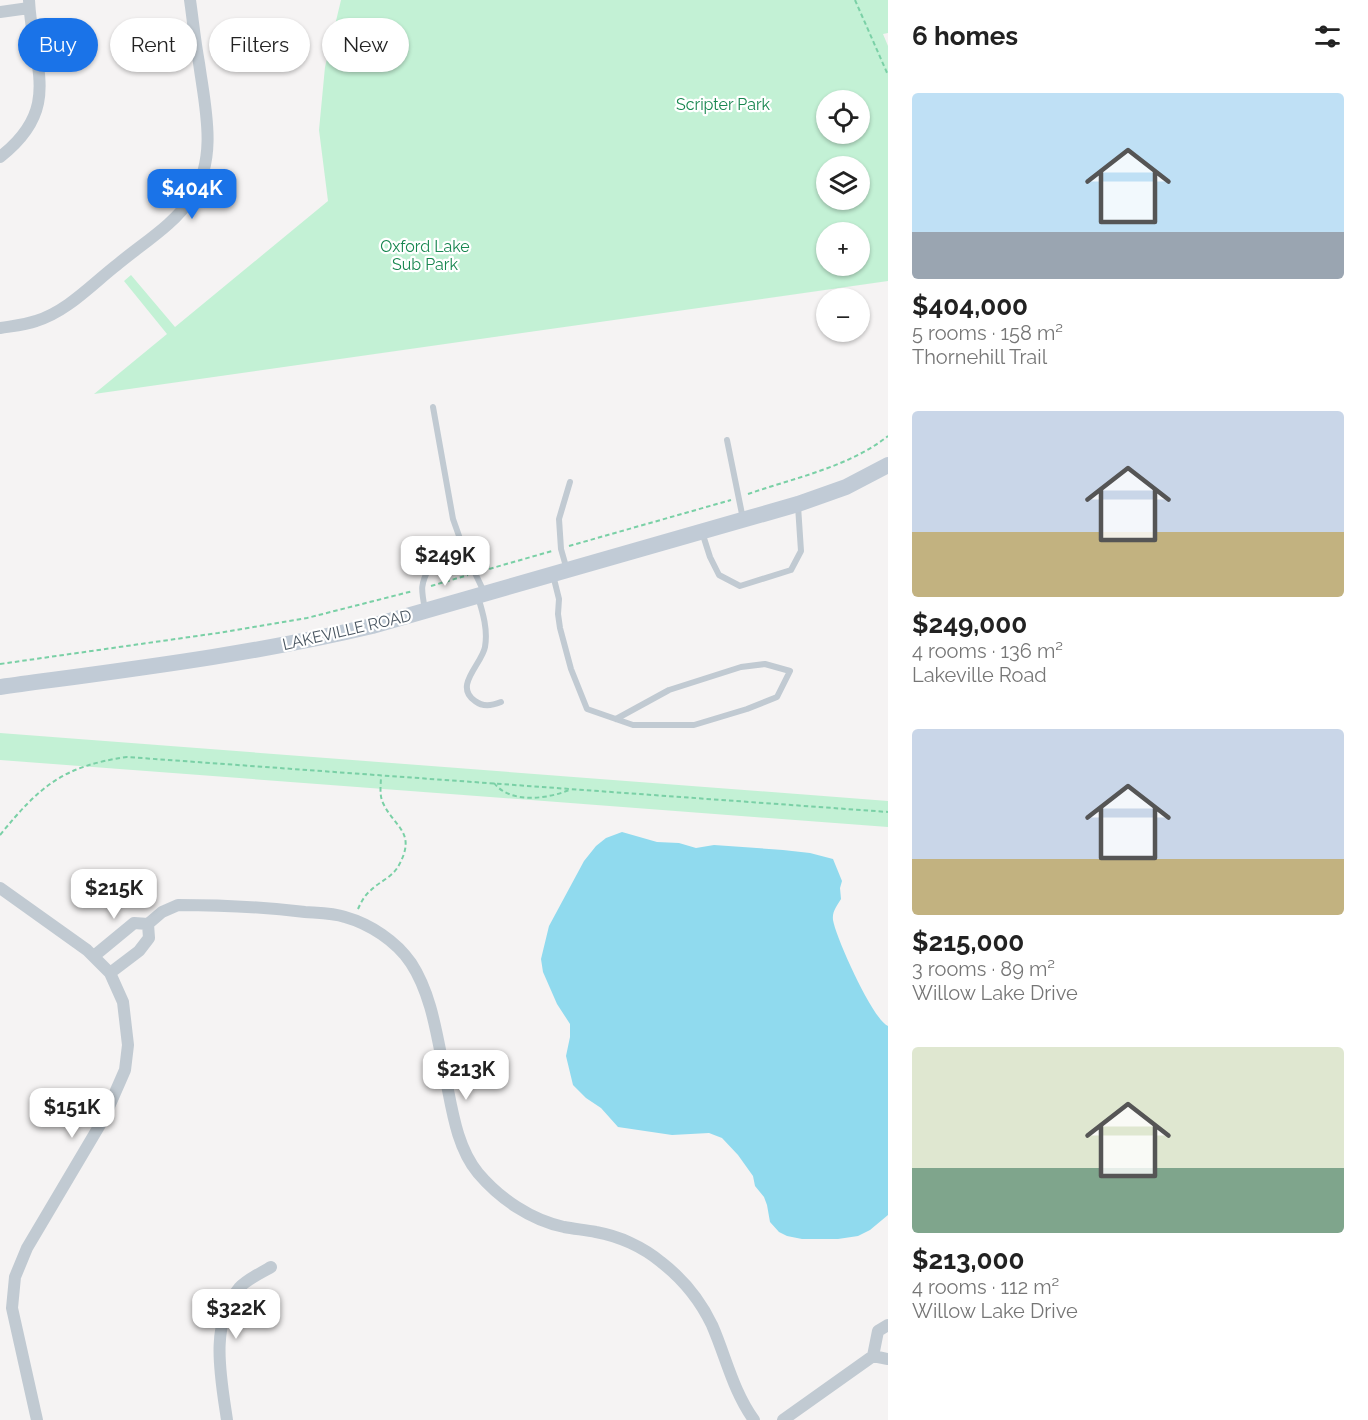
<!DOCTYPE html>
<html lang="en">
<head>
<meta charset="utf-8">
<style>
	body { margin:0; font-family:Raleway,sans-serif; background:#f2f2f2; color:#222; height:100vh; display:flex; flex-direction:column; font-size:22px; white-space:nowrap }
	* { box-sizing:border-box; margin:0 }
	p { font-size:20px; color:#767676 }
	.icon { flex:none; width:33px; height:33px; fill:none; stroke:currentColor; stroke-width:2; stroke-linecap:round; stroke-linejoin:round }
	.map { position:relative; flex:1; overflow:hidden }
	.details { display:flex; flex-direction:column; background:#fff; width:480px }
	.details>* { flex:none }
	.banner { position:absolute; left:18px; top:18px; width:570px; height:54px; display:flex; gap:12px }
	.controls { position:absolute; left:816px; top:90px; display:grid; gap:12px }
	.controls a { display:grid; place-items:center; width:54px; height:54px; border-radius:50%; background:#fff; box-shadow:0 2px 4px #0004; font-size:30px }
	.price { position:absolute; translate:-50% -51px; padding:0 14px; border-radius:12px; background:#fff; color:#222; font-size:20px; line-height:39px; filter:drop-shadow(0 2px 3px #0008) }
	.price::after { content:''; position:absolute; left:50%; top:36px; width:18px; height:14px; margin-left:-9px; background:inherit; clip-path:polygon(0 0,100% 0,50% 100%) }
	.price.selected { background:#1a73e8; color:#fff }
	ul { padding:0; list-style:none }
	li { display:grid; align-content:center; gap:12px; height:318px; padding:0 24px }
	li span { display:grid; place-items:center; height:186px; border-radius:6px; color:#555 }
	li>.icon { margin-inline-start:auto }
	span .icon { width:108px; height:108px; fill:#fffc; stroke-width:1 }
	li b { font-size:26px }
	h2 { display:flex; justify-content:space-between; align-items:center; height:72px; padding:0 24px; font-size:26px }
	.pill { padding:0 21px; border-radius:27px; background:#fff; box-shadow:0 2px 4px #0004; font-size:21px; line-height:54px }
	.pill.selected { background:#1a73e8; color:#fff }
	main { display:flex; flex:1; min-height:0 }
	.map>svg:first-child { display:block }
</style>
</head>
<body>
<main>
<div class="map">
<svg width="888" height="1420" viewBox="0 0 888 1420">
	<rect width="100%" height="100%" fill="#f5f3f3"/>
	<!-- green -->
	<path fill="#c3f1d5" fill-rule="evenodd" d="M341,0H888V33L883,34L888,46V281L94,394L167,334L124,281L131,275L175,327L328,201L319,130L325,67ZM826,100H860V134H826ZM826,166H860V200H826ZM826,232H860V266H826Z
		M0,733L888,801V827L0,760Z"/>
	<!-- water -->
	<path fill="#90daee" d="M622,832L657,842L679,843L696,848L714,845L783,850L810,853L833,859L842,881L840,888L841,899C837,906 832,911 833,920C836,938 873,1020 888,1026V1215L870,1230L858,1236L838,1239H802L787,1236L779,1232L770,1222L767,1205L764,1197L755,1186L753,1176L738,1155L722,1138L709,1133L672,1135L618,1127L601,1108L586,1098L573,1085L566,1056L570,1037V1024L557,1004L543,972L541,959L549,926L584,861L596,846L606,838Z"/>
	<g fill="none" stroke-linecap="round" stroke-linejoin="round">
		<!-- path -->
		<path stroke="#7ad0a6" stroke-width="2" stroke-dasharray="4.5 3" stroke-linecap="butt" d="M855,0L888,75
			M748,494C794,478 849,467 888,436
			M569,546L731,500
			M482,571L552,551
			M431,586L468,575
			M0,664L218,633L307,618L413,591
			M494,783C510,804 548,799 569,790
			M0,835C40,786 63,766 127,757L888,812
			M358,909C361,902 365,895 371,890C380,881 392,878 399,865C417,832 394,827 383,803C379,795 381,784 381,776"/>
		<!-- service -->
		<path stroke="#c1cad2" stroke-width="6" d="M433,407L453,519L464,550L485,594
			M727,440L743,519
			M702,532L710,557L719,575L740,586L791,570L801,551L798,506
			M567,570L561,549L559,519L570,482
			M553,575L559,599L558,614L560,628L571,669L587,709L633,725H694L747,709L777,697L790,671L765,664L741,667L669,690L616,719
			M478,597C483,613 488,630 485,647C482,664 453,686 475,701C483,707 491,706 501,702
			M425,609C421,589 420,585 430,566L467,557"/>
		<!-- minor -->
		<path stroke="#c1cad2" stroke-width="12" d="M0,12L29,8
			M0,157C64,107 32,66 29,0
			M0,328C12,326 25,325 36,321C68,311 92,284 118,264C143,243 174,225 192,197C218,157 205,107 199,63C195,42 193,21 190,0
			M0,888L87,950L110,973L123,1002L128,1045L125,1070L104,1118L27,1248L15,1277L12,1308L37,1420
			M94,956L134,923L148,924L162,912L178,905C220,905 263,907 305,912C318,913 333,913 345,917C370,924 396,941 411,963C432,995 437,1037 445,1075C452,1108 456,1146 478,1173C500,1199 531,1220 564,1227C575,1229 586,1230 596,1232C619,1236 643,1247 661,1262C683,1279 700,1300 712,1325C726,1357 733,1391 754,1420
			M110,973L139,951L149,938L148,924
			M873,1356L888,1359
			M227,1420C221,1378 209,1324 239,1288C247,1279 261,1273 271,1267
			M783,1420L873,1356L878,1331L888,1325"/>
		<!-- secondary -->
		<path stroke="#c1cbd6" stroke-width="16" d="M0,687C124,670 250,655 372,626L798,504L846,487L888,465"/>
	</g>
	<g text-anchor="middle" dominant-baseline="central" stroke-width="4.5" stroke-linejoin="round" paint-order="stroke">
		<!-- park labels -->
		<g font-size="16" fill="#17864f" stroke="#fff">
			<text x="723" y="104">Scripter Park</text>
			<text x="425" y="246">Oxford Lake<tspan x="425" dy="18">Sub Park</tspan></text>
		</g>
		<!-- street labels -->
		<g font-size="16" fill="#4a5661" stroke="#fff">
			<text transform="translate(347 630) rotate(-13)">LAKEVILLE ROAD</text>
		</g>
	</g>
</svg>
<div class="controls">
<a><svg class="icon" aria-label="locate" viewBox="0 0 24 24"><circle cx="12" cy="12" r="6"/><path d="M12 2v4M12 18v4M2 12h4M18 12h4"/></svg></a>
<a><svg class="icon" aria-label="layers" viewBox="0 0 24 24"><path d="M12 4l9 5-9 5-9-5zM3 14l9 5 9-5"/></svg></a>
<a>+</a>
<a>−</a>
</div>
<b class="price selected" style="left:192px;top:220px">$404K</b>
<b class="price" style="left:445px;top:587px">$249K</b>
<b class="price" style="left:114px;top:920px">$215K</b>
<b class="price" style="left:466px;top:1101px">$213K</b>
<b class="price" style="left:72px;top:1139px">$151K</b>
<b class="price" style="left:236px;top:1340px">$322K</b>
<div class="banner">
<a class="pill selected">Buy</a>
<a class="pill">Rent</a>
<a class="pill">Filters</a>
<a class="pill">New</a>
</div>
</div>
<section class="details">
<h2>6 homes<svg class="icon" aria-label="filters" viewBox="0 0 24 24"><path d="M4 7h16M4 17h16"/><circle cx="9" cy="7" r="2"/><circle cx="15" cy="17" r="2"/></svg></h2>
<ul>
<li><span style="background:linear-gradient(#bfe0f5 75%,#9aa5b1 0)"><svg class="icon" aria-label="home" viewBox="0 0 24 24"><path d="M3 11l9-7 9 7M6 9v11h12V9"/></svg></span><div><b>$404,000</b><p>5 rooms · 158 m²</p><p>Thornehill Trail</p></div></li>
<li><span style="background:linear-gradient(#c9d6e8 65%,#c2b280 0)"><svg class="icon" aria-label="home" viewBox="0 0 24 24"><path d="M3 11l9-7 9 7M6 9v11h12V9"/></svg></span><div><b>$249,000</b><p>4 rooms · 136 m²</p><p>Lakeville Road</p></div></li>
<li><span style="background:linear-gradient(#c9d6e8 70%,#c2b280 0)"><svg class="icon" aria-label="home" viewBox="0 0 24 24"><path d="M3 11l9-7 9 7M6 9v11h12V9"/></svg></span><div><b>$215,000</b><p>3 rooms · 89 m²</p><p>Willow Lake Drive</p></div></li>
<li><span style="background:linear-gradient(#dfe7d0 65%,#7fa58c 0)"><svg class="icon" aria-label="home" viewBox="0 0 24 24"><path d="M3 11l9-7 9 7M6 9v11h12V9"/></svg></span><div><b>$213,000</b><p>4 rooms · 112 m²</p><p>Willow Lake Drive</p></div></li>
</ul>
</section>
</main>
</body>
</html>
